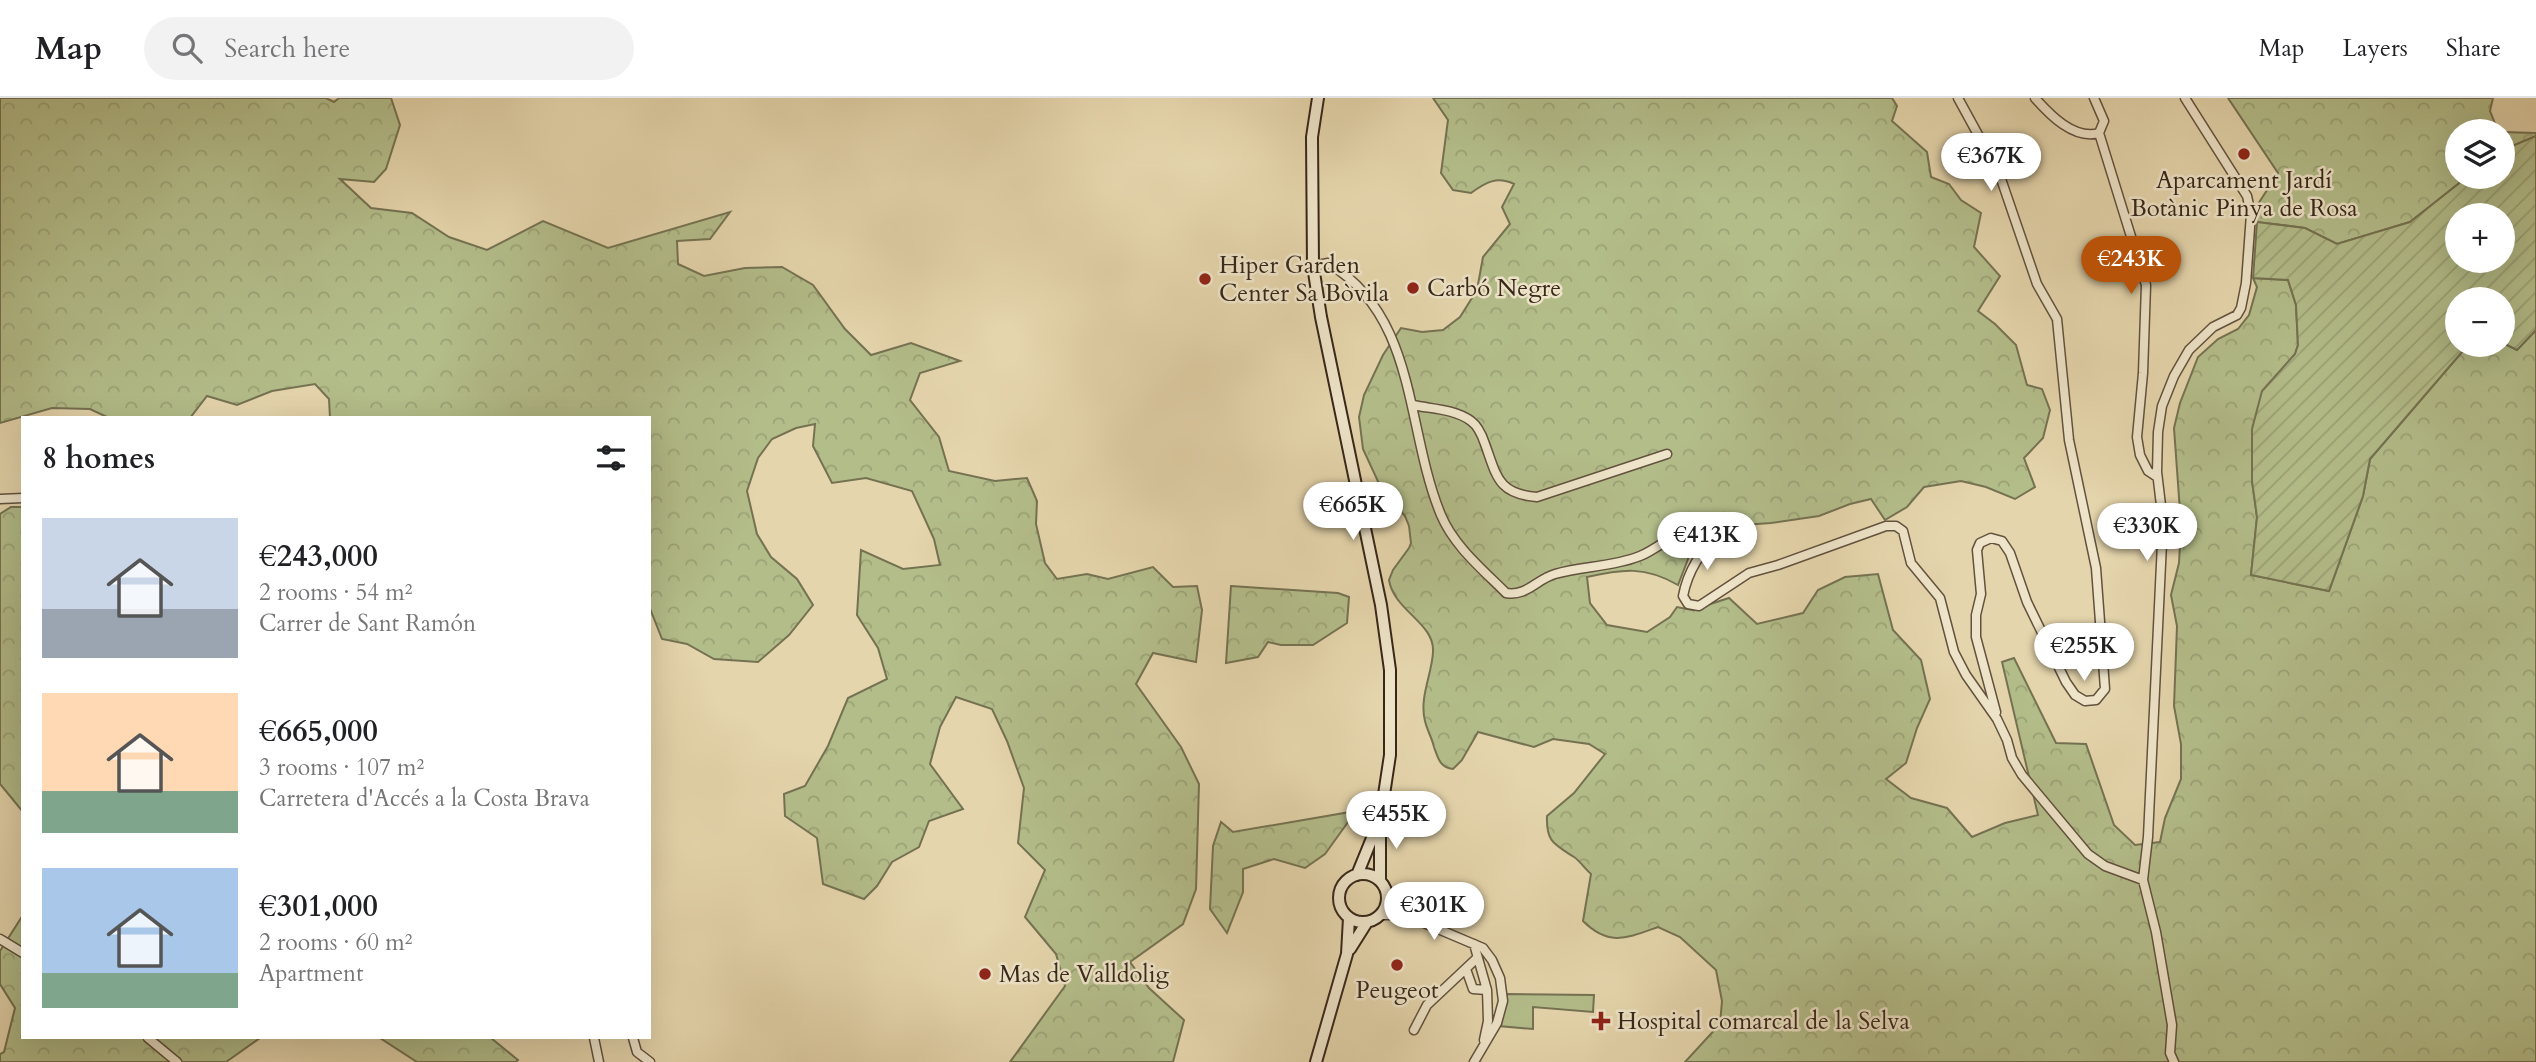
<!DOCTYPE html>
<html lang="en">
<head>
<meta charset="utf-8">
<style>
	body { margin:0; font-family:Cardo,serif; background:#f2f2f2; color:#202124; height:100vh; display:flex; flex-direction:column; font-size:26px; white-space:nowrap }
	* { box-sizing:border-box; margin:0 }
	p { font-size:23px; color:#757577 }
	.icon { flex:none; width:38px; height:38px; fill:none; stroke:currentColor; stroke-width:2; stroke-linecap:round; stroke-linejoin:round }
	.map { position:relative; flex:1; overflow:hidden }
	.panel { position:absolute; left:21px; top:318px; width:630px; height:623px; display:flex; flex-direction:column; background:#fff; border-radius:0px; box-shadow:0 7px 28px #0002 }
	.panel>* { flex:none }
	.tools { position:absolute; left:2445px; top:21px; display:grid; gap:14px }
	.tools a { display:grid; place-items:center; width:70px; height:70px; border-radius:50%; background:#fff; box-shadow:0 7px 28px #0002; font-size:35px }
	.price { position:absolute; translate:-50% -60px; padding:0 16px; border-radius:24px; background:#fff; color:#222; font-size:23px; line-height:46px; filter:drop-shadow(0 2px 4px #0008) }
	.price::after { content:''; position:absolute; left:50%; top:42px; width:21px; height:16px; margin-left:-10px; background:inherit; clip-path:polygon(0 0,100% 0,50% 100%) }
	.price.current { background:#b45309; color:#fff }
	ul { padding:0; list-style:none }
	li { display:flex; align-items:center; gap:21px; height:175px; padding:0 21px }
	li span { display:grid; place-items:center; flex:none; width:196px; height:140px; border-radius:0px; color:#555 }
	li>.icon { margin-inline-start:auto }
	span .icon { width:84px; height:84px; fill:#fffc; stroke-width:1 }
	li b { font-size:30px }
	h2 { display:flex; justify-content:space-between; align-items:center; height:84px; padding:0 21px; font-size:30px }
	header { display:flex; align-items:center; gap:42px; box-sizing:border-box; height:98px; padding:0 35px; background:#fff; border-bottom:2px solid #e0e0e0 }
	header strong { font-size:33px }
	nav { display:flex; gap:38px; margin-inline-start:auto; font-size:24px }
	.search { width:490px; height:63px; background:#f2f2f2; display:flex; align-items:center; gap:18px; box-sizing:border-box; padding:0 24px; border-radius:38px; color:#757577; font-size:26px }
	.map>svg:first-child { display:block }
</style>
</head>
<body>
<header>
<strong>Map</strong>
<div class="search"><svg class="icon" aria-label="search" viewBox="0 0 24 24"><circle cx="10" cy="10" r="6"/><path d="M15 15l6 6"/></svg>Search here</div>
<nav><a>Map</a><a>Layers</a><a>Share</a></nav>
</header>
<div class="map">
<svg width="2536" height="964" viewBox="0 0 2536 964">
	<defs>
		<pattern id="forest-crowns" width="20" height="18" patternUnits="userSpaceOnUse" patternTransform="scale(1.75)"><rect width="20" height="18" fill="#b3bd8a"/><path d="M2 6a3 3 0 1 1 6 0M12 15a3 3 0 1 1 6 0" fill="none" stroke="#9ba276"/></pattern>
		<pattern id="garden-furrows" width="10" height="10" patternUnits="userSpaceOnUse" patternTransform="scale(1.75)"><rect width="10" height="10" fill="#b3bd8a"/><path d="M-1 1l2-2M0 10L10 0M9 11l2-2" fill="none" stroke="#9ba276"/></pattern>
	</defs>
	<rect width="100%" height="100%" fill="#e5d5ac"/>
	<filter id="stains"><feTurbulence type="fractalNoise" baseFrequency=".00286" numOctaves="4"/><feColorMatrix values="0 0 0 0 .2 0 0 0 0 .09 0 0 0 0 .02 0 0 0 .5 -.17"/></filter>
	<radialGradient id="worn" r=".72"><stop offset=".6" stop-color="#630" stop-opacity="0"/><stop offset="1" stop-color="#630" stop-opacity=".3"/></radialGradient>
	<!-- grass -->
	<path fill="#b3bd8a" stroke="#757252" stroke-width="2" d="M1507,896L1594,897L1593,914L1533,909V931L1499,928L1507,904Z"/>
	<!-- forest -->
	<path fill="url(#forest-crowns)" stroke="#757252" stroke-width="2" d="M0,0H326L334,4L339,0H391L400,27L386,71L374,84L340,81L371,110L412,115L449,139L487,152L543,123L608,150L730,114L710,141L677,143L678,166L704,178L745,170L782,169L813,187L845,231L871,257L911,245L960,263L920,275L910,302L939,339L949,373L995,383L1027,380L1037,403L1036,426L1045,465L1057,481L1087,476L1108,481L1153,469L1173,489L1197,488L1202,512L1196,564L1153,555L1136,586L1181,649L1199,686L1196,791L1183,826L1130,864L1149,890L1184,922L1173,964H1010L1065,888L1056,856L1025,819L1045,772L1018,745L1024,690L1007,643L992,611L956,599L940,629L930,666L963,711L929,723L919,749L892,764L877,788L864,801L823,786L817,740L785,718L784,696L805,688L828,648L848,600L887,581L878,550L857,517L861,452L903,471L940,467L934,441L912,393L866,380L832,385L813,348L815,326L796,330L772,341L758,360L747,393L757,436L771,459L797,481L813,507L789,537L758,564L714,561L687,546L662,541L649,508V320H330L329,301L315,286L272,293L237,307L207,298L190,320H109L90,311L52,310L0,325Z
		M1433,0H1892L1897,8L1892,23L1927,54L1931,79L1949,86L1961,102L1981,115L1974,149L2000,178L1978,213L1995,226L2016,247L2027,287L2042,291L2050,312L2043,340L2024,360L2035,389L2015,401L1986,389L1961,383L1924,389L1907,409L1885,422L1871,401L1850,406L1819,418L1771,425L1729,428L1707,439L1690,456L1678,487C1645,468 1623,471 1587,479L1590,505L1607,527L1647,534L1670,519L1677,509L1692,512L1729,500L1757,526L1803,515L1818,492L1845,479L1878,476L1893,532L1921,562L1930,601L1917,630L1906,665L1886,681L1911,700L1947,710L1972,739L2005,725L2038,717L2002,564L2014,560L2056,645L2086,646L2114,727L2135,747L2160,744L2165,720L2181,681V646L2174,608L2177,528L2171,497L2179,465L2181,427L2174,330L2180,305L2198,259L2218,241L2238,231L2249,217L2257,189L2253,180L2288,182L2296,207L2298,247L2295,256L2281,274L2252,383L2257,419L2251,477L2329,493L2363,398L2370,361L2468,247H2502L2503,245L2517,252L2536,232V964H1685L1720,926L1722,903L1716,872L1680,839L1658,829C1627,840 1609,849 1583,823L1591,776C1585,771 1580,763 1574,759C1554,746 1546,744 1547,718L1574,695L1605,656L1589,646L1553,641L1534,649L1478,634L1462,662L1453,671C1440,670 1438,660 1434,649C1432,640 1427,632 1425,623C1419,600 1432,576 1433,554C1435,525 1394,513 1389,482L1393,472L1409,450L1411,445L1409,428L1405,418L1381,390L1363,351L1359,319L1364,297L1383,257L1401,230L1422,234L1443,232L1460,219L1477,192L1483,159L1510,126L1502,109L1514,86C1497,78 1486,84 1471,95L1453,92L1441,75L1448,22Z
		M2228,0H2493L2490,13L2498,33H2457V79H2467L2410,124L2337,146L2305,130L2257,124L2258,106L2278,75Z
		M2502,34L2536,35V38L2503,52Z
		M11,409H23V714L0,686V416Z
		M1231,488L1338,495L1349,499L1347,525L1313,547H1281L1268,544L1258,559L1226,565Z
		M1356,713L1325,756L1305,770L1274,761L1243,771V794L1227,835L1210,811L1213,748L1221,724L1233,734Z
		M23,817V940H260L226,964H0V956L4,954L15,910L0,886V853Z
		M380,940H491L518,962L516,964H417Z"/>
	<!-- garden -->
	<path fill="url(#garden-furrows)" stroke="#757252" stroke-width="2" fill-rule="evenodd" d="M2536,38V232L2517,252L2503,245L2502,201H2457V247H2468L2370,361L2363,398L2329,493L2251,477L2257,419L2252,383V331L2262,293L2295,256L2298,247L2296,207L2288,182L2253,180L2257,124L2305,130L2337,146L2410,124L2467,79H2502L2503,52ZM2457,117H2502V163H2457Z"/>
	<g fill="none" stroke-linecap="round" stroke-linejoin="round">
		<!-- street casing -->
		<g stroke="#62523e" stroke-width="11">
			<path id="street" d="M1958,0L1999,75L2037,186L2057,221L2069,342L2096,470L2105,591L2096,602L2085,603L2075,597L2066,584L2027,504L2010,455L2002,443L1991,440L1980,445L1977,452L1981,496L1976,517V539L1996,614
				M2035,0C2050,17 2074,42 2099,35
				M2094,0L2104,23L2099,35L2146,187L2143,275L2137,339L2140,357L2148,373L2157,379
				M1313,168L1328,165C1418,219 1405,330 1441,417C1454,448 1482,471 1506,495C1526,499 1537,481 1555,476C1582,468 1613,469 1640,458C1663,449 1692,417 1718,427V435C1701,454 1688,472 1683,498L1688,506L1699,508L1749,475L1778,467L1886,428H1896L1903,433L1911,465L1940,500L1954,554L1966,577L1997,621L2007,642L2012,660L2022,677L2088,756L2105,768L2143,782
				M1413,307C1432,311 1455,311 1471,323C1478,328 1482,337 1485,346C1497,379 1498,396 1537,399L1667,356
				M0,401L23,400
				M1387,802L1405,817L1483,850L1492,862L1500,880L1503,903L1497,925L1474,964
				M1381,817H1405
				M0,841L23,855
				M1474,846L1487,892L1488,923L1484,942
				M1466,871L1473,891L1487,892
				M1414,932L1427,907L1477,860
				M148,940L177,964
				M594,940L599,964
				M633,940L637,954L650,964
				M2174,964L2170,955L2172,927L2156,834L2143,782L2148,739L2163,424L2157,374L2158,334L2162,308L2174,278L2189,252L2213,229L2237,217L2241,210L2246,185L2251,116L2247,98L2185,0"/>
		</g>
		<!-- secondary casing -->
		<g stroke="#372719" stroke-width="14">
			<path id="secondary" d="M1318,0L1312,39L1313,168L1321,219L1381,507L1390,572V657L1380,723V783
				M1339 800a24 24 0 1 1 48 0a24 24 0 1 1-48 0Z
				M1357,777L1377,728
				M1350,851L1367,824
				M1316,964L1347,856L1349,820"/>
		</g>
		<!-- street -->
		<use href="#street" stroke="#eee4c9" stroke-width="8"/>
		<!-- secondary -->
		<use href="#secondary" stroke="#eee4c9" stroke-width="10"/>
	</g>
	<!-- markers -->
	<g fill="#8f2418" stroke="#eee4c9" stroke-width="2.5">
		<circle cx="2244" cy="56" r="7"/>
		<circle cx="1205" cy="181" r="7"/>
		<circle cx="1413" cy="190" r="7"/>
		<circle cx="1397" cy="867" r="7"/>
		<circle cx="985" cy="876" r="7"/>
		<path d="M1597.5 912.5h7v7h7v7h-7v7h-7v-7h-7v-7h7z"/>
	</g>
	<g text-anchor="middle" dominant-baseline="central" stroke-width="5" stroke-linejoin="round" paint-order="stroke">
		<!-- poi labels -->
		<g font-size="24" fill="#372719" stroke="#eee4c9" text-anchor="start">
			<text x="2244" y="82" text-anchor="middle">Aparcament Jardí<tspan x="2244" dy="28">Botànic Pinya de Rosa</tspan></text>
			<text x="1219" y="167">Hiper Garden<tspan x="1219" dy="28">Center Sa Bòvila</tspan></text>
			<text x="1427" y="190">Carbó Negre</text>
			<text x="999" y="876">Mas de Valldolig</text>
			<text x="1397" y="892" text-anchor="middle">Peugeot</text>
			<text x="1617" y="923">Hospital comarcal de la Selva</text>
		</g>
	</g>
	<rect width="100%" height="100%" filter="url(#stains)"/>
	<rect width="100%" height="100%" fill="url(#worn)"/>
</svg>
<div class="tools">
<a><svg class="icon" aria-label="layers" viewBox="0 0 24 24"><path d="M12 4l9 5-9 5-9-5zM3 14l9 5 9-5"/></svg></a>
<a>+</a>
<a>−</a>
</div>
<b class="price" style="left:1991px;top:95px">€367K</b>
<b class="price current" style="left:2131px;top:198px">€243K</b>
<b class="price" style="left:1353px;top:444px">€665K</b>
<b class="price" style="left:2147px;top:465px">€330K</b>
<b class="price" style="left:1707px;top:474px">€413K</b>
<b class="price" style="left:2084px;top:585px">€255K</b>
<b class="price" style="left:1396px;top:753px">€455K</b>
<b class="price" style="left:1434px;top:844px">€301K</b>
<section class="panel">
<h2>8 homes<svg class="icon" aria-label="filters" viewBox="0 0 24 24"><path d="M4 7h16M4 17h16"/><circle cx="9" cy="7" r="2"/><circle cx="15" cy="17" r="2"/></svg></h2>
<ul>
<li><span style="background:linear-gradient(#c9d6e8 65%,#9aa5b1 0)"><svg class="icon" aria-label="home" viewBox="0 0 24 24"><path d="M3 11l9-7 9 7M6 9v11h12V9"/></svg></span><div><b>€243,000</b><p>2 rooms · 54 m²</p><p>Carrer de Sant Ramón</p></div></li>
<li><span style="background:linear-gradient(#ffd9b3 70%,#7fa58c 0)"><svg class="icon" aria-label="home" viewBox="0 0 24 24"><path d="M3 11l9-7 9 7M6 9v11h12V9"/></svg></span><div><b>€665,000</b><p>3 rooms · 107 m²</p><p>Carretera d'Accés a la Costa Brava</p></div></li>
<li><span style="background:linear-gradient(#a9c7e8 75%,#7fa58c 0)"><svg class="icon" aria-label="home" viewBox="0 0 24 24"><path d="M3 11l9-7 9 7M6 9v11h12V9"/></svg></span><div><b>€301,000</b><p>2 rooms · 60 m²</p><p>Apartment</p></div></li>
</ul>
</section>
</div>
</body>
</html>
